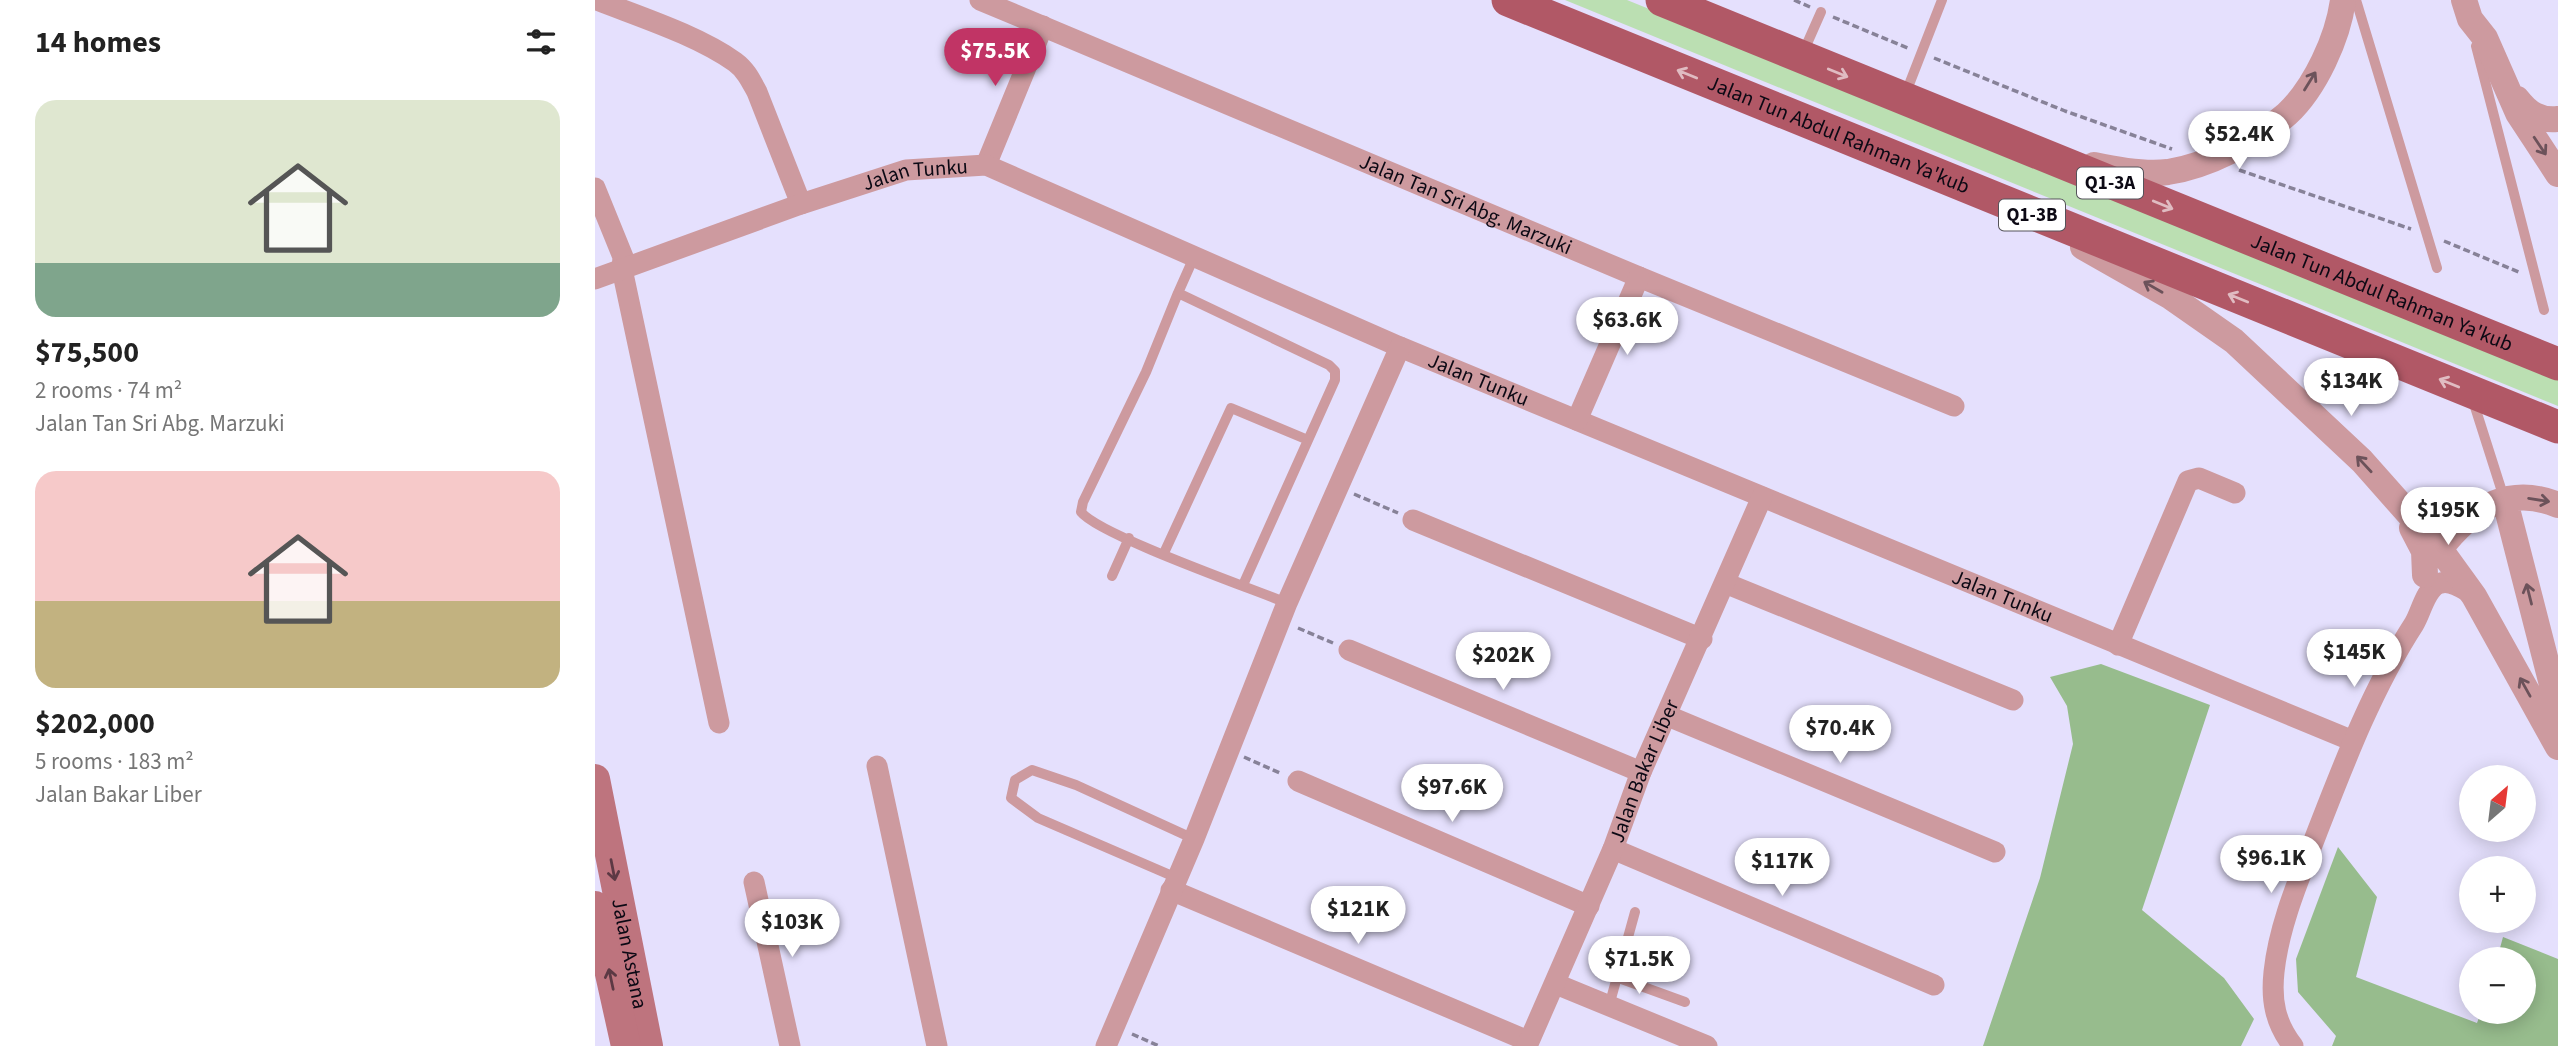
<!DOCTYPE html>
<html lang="en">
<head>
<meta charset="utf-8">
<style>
	body { margin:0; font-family:"Source Sans 3",sans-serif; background:#f6f6f6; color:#222; height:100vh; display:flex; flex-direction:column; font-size:26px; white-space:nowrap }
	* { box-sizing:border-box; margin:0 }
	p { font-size:23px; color:#767676 }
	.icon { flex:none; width:38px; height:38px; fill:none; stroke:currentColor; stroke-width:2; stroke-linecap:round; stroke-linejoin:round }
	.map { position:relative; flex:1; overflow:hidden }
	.drawer { display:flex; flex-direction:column; background:#fff; width:595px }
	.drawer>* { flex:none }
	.needle { width:46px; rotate:28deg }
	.buttons { position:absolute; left:1864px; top:765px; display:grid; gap:14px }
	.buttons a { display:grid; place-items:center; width:77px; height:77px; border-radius:50%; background:#fff; box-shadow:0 4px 18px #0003; font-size:35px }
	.price { position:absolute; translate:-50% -60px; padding:0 16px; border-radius:24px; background:#fff; color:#222; font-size:23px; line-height:46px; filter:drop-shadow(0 2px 4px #0008) }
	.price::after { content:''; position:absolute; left:50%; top:42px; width:21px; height:16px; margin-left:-10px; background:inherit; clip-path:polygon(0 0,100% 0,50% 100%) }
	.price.current { background:#c13465; color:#fff }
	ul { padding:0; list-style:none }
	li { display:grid; align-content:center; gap:14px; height:371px; padding:0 35px }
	li span { display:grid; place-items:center; height:217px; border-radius:21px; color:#555 }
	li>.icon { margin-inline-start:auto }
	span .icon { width:126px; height:126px; fill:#fffc; stroke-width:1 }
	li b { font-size:30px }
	h2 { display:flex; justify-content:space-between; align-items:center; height:84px; padding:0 35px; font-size:30px }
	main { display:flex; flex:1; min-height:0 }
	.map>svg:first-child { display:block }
</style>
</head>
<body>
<main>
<section class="drawer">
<h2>14 homes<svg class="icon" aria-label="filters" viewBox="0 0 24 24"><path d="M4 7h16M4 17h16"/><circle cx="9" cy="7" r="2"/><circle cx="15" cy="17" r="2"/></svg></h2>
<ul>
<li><span style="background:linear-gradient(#dfe7d0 75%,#7fa58c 0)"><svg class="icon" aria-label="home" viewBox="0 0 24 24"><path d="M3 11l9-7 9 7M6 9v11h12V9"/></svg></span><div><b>$75,500</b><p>2 rooms · 74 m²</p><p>Jalan Tan Sri Abg. Marzuki</p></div></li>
<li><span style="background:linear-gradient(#f6c9c9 60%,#c2b280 0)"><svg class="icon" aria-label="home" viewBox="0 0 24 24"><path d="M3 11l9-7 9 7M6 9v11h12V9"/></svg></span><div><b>$202,000</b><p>5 rooms · 183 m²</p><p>Jalan Bakar Liber</p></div></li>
</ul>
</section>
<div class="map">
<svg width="1963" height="1046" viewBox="0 0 1963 1046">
	<rect width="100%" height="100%" fill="#e5e0fd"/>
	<!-- green -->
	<path fill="#bbdfb2" d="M970,0H1032L1963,378V406Z"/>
	<!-- forest -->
	<path fill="#97bc8d" d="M1506,664L1615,705L1547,910L1629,978L1659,1019L1646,1046H1388L1445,878L1478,744L1472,706L1455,677Z
		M1743,847L1782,897L1761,977L1882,1023L1886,1012H1928V959H1902L1908,937L1963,959V1046H1737L1741,1036L1703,992L1701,959Z"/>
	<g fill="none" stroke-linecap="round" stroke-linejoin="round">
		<!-- path -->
		<path stroke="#878298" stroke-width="3.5" stroke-dasharray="7 3.5" stroke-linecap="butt" d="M1199,0L1215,7
			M1238,17L1315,49
			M1339,58L1470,111L1577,149
			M1644,170L1816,229
			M1849,241L1926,273
			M759,494L803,513
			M703,628L738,643
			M649,757L687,774
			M537,1034L564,1046"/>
		<!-- service -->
		<path stroke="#cd9a9f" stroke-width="10" d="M1761,0L1842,268
			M1881,46L1949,310
			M1207,55L1226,12
			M1310,95L1347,0
			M583,293L599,257
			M1880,407L1909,498
			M569,553L636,408L713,440
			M517,576L534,538
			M648,585L740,380V371L734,365L583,293L551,372L488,502L486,512C504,535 655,588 692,603
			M582,878L443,818L416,798L420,780L437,770L481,785L599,839
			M1021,977L1090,1002
			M1014,1006L1040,912"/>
		<!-- minor -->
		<g stroke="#cd9a9f" stroke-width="21">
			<path d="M2,0C45,17 102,35 140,62C151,70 156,81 162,92L206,204"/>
			<path id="s1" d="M385,0L1044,277L1359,406"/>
			<path d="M391,165L448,26"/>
			<path d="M0,188L28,257L27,269L124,723"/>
			<path id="s2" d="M0,279L206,204L311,170L391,165L805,347L1758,741"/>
			<path d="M982,420L1044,277"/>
			<path d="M818,520L1107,639"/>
			<path d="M1130,583L1418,700"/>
			<path d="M1523,645L1593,481L1604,478L1640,493"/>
			<path d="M754,650L1046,772"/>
			<path d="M1073,716L1400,852"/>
			<path d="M282,766L342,1046"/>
			<path d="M703,781L994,906"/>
			<path d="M1018,849L1339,985"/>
			<path d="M159,882L195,1046"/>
			<path d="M576,890L933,1041"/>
			<path d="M961,984L1112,1046"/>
			<path d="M511,1046L599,839L692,603L805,347"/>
			<path id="s3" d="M932,1046L1018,849L1046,772L1167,497"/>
			<path d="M1698,1046C1680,1023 1676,1000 1679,972C1684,925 1704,879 1721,835C1749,763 1777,689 1819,624C1826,613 1830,590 1843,584C1855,578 1868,589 1877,594"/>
		</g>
		<!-- tertiary -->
		<path stroke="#cd9a9f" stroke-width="26" d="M1869,0L1875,19L1890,38L1923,113L1963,174
			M1922,99C1933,113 1944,121 1963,119
			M1499,165C1522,170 1549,175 1573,172C1613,166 1661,141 1692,114C1720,88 1743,38 1748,0
			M1488,247L1576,297L1639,341L1767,461L1845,549L1879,596L1963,747
			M1910,501L1963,708
			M1817,528L1829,551L1830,575
			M1845,549C1875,510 1913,484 1963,505"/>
		<!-- secondary -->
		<g stroke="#be747e" stroke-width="30">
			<path id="s4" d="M0,779L53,1046"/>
			<path d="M0,906L31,1046"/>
		</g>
		<!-- primary -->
		<g stroke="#b15866" stroke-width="33">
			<path id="s5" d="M913,0L1963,427"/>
			<path id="s6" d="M1067,0L1963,364"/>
		</g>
	</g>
	<!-- one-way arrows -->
	<defs><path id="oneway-shaft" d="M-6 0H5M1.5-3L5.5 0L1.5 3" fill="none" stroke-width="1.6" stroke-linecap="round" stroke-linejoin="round" transform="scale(1.75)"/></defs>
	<g stroke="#e0bcc2">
		<use href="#oneway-shaft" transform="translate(1243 73) rotate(22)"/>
		<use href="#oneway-shaft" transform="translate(1092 74) rotate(-158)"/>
		<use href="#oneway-shaft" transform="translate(1568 205) rotate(22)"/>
		<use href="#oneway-shaft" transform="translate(1643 298) rotate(-158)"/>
		<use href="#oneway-shaft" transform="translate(1854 383) rotate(-158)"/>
	</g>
	<g stroke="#6c525a">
		<use href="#oneway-shaft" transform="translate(1715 81) rotate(-58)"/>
		<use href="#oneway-shaft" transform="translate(1945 146) rotate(56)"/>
		<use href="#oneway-shaft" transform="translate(1558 287) rotate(-150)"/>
		<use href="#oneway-shaft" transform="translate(1769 464) rotate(-133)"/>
		<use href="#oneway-shaft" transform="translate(1944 500) rotate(9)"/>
		<use href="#oneway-shaft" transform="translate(1934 594) rotate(-104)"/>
		<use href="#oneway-shaft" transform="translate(1930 687) rotate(-119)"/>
	</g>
	<g stroke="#5c3944">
		<use href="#oneway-shaft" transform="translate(18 870) rotate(79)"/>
		<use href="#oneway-shaft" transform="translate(16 979) rotate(-102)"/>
	</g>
	<g text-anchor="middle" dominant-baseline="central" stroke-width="5" stroke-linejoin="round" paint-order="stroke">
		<!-- shield labels -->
		<g fill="#fff" stroke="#55535a" stroke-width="2">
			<rect x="1482" y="167.5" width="66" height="31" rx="5"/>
			<rect x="1404" y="199.5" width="66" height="31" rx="5"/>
		</g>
		<g font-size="19" font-weight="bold" fill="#0c0914">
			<text x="1515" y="183">Q1-3A</text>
			<text x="1437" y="215">Q1-3B</text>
		</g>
		<!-- street labels -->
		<g font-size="21" fill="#0c0914" stroke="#fff">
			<text stroke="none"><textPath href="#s5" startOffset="357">Jalan Tun Abdul Rahman Ya'kub</textPath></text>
			<text stroke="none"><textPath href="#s2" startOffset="338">Jalan Tunku</textPath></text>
			<text stroke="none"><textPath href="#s1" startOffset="527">Jalan Tan Sri Abg. Marzuki</textPath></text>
			<text stroke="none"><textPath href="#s6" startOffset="777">Jalan Tun Abdul Rahman Ya'kub</textPath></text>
			<text stroke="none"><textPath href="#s2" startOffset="947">Jalan Tunku</textPath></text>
			<text stroke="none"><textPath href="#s2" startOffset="1514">Jalan Tunku</textPath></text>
			<text stroke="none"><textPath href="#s3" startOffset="299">Jalan Bakar Liber</textPath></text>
			<text stroke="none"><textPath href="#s4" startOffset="178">Jalan Astana</textPath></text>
		</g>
	</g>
</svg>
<div class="buttons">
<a><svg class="needle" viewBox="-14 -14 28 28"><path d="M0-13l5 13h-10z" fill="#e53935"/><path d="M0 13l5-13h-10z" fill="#767676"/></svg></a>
<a>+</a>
<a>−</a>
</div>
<b class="price current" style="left:400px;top:88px">$75.5K</b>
<b class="price" style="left:1644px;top:171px">$52.4K</b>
<b class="price" style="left:1032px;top:357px">$63.6K</b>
<b class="price" style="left:1756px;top:418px">$134K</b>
<b class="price" style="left:1853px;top:547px">$195K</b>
<b class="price" style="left:1759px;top:689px">$145K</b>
<b class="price" style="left:908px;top:692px">$202K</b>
<b class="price" style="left:1245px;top:765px">$70.4K</b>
<b class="price" style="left:857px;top:824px">$97.6K</b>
<b class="price" style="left:1676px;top:895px">$96.1K</b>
<b class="price" style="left:1187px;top:898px">$117K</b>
<b class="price" style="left:763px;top:946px">$121K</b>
<b class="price" style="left:197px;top:959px">$103K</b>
<b class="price" style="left:1044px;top:996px">$71.5K</b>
</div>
</main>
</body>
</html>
